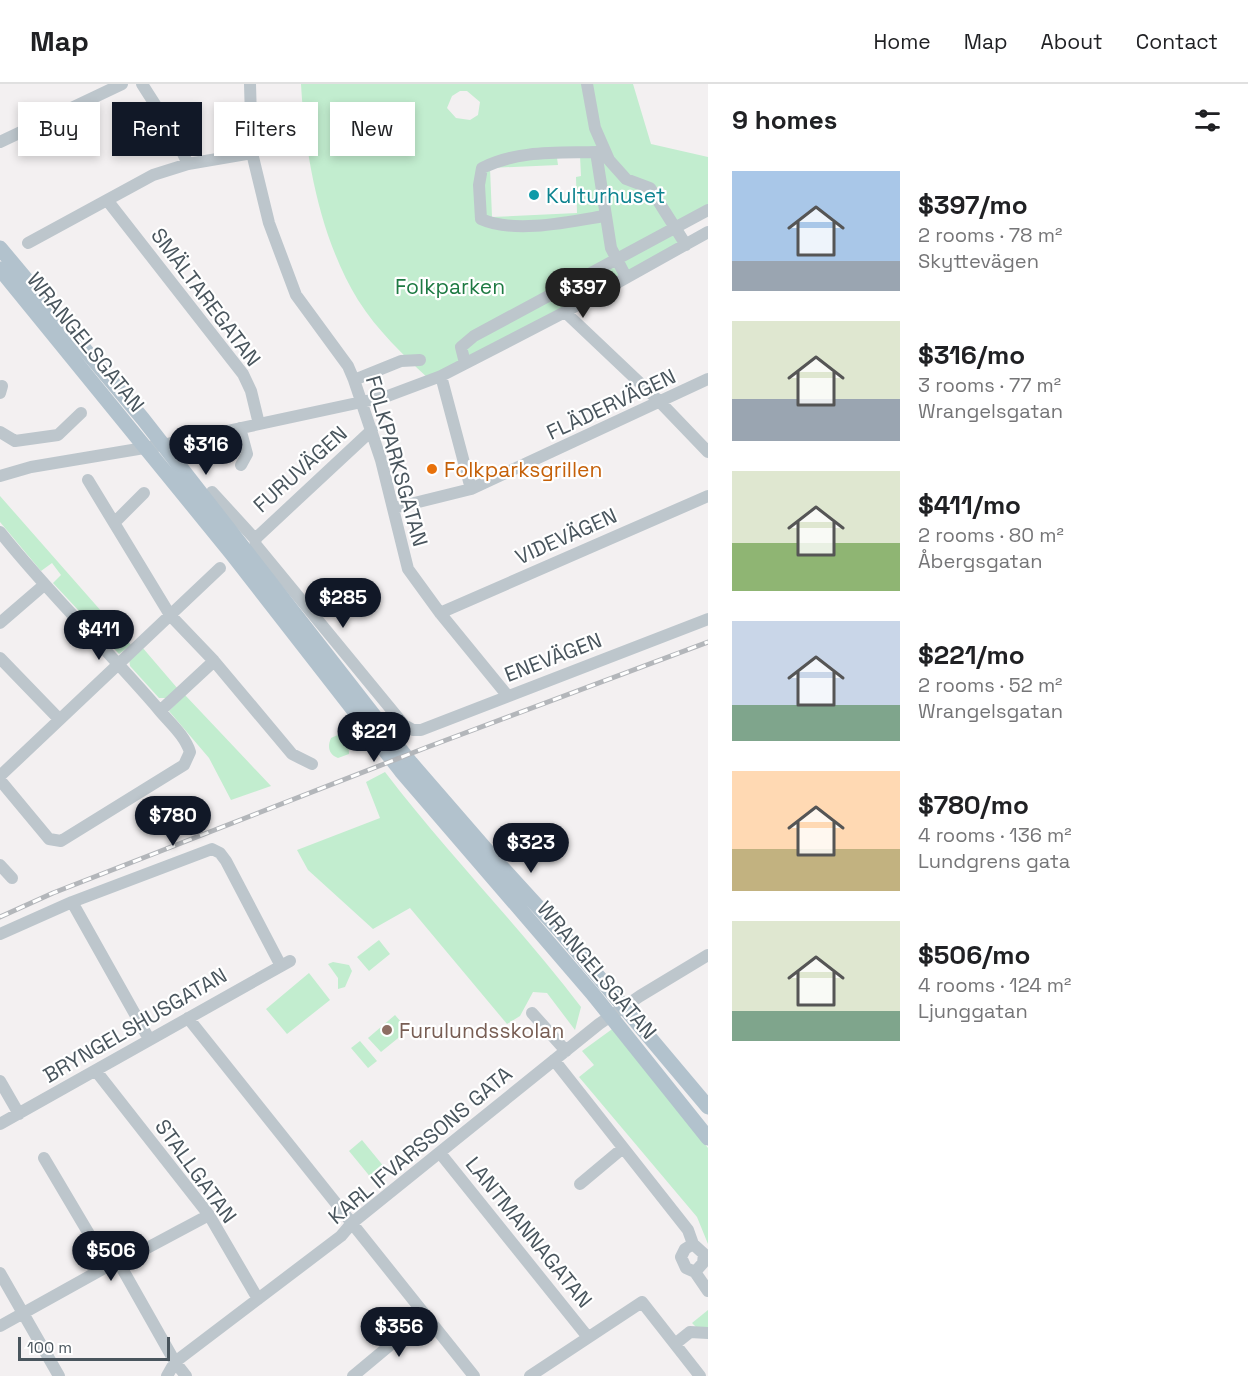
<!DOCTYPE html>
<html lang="en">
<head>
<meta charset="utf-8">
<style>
	body { margin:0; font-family:"Space Grotesk",sans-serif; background:#f6f6f6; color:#202124; height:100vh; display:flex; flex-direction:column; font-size:22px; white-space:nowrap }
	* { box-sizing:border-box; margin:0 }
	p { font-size:20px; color:#757577 }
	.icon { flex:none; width:33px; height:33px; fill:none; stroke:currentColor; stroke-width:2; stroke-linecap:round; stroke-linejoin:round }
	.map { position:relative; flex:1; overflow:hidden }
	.drawer { display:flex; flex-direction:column; background:#fff; width:540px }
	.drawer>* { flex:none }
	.banner { position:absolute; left:18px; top:18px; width:570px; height:54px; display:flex; gap:12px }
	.scale { position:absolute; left:18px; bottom:15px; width:152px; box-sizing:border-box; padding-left:6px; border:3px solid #49555d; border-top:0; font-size:16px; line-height:21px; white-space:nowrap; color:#49555d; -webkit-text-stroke:4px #fff; paint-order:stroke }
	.price { position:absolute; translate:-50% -51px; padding:0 14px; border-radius:21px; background:#111827; color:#fff; font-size:20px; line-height:39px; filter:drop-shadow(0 2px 3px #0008) }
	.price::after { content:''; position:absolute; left:50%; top:36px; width:18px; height:14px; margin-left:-9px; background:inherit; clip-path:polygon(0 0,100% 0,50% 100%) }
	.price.active { background:#222; color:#fff }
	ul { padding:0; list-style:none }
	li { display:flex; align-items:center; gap:18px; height:150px; padding:0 24px }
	li span { display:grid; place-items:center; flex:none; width:168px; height:120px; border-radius:0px; color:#555 }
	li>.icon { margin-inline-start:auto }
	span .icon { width:72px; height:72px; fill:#fffc; stroke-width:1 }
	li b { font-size:26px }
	h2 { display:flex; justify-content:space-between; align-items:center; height:72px; padding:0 24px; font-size:26px }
	.pill { padding:0 21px; border-radius:0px; background:#fff; box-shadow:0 3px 9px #0003; font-size:21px; line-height:54px }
	.pill.active { background:#111827; color:#fff }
	header { display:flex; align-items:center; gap:36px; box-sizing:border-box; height:84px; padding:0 30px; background:#fff; border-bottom:2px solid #e0e0e0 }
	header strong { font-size:28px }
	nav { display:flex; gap:33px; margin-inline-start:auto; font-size:21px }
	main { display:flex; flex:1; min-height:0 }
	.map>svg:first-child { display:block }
</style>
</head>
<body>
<header>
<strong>Map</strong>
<nav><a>Home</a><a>Map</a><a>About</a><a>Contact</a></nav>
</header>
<main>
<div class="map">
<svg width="708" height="1292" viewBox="0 0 708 1292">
	<rect width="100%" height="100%" fill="#f3f0f1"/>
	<!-- green -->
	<path fill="#c2edcf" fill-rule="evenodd" d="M301,0H633L651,60L708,73V123L679,138L692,162L429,295C403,271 377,246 358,216C320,154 305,72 301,0ZM460,7H467L480,18L478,31L470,36L456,34L447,24L452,12ZM580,72L581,92L576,93L577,129L492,133L490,84L558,81L557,74Z
		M0,412L131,561L119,570L53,499L61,491L52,479L41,487L0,438Z
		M142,563L178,605L169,614H159L130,582L129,575Z
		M185,611L271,702L231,716L209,674L169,627Z
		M340,650L348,651L349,670L338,674C329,671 327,663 331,654Z
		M385,688C447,769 519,842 581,923L575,946L547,909L533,908L520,932L507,940L410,824L373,845L308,786L297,766L380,734L366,698Z
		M379,856L390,870L369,887L357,873Z
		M333,878L349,881L352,887L345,903L338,905V894L328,880Z
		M309,889L330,916L287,950L266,925Z
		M395,931L408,946L381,968L368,954Z
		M615,943L708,1064V1160L697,1133L579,993L594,981L582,967Z
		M360,957L377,977L368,984L351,964Z
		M362,1056L385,1084L372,1095L349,1067Z
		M708,1226V1243L697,1244L692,1239Z"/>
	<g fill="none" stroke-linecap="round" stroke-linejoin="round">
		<!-- minor -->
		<path stroke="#bdc6cc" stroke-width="12" d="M142,0L172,47L188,80
			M250,0L252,69L269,139L296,211L348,282L354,296L381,376L408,485L440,529L507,611
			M587,0L595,44L609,76L626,95L650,104L686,161
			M0,58L122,0
			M107,116L243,290L251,307L259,340
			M604,132C569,138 514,150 481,135L479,101L482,84C518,66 557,69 596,68L611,164L626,193
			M28,159L153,91L188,80L252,69
			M565,228L660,318L708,368
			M465,279L461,263L474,252L708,126
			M441,292L471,405
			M354,296L401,277L420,276
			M0,309L2,302
			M240,344L247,370L241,381
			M0,348L15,357L58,351L81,329
			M0,392L31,383L162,361L385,313L441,292L565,228L708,148
			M88,396L170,531L214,577
			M212,408L255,455
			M394,424L471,405L708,295
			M115,438L144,409
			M0,448C50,511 108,566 160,627C171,640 185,652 190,668L184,681L61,757L49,755L0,696
			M255,455L256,461L404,641L413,646H421L708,535
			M255,455L372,346
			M440,529L708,412
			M0,539L44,501
			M0,574L59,635
			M160,627L214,577L292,670L312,680
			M0,692L220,484
			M0,781L12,794
			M72,818L149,955
			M0,850L72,818L212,765L220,769L226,777L281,882
			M532,929L566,967
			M188,934L474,1292
			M554,976L688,1146L693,1160L685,1165L681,1173L686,1184L695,1188
			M96,987L209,1131L258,1215
			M0,997L19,1030
			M0,1040L290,877
			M440,1069L587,1252
			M44,1074L108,1182
			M580,1100L623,1064
			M693,1160L704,1170L703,1179L695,1188L708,1207
			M119,1179L175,1278L186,1292
			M0,1189L59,1292
			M0,1242L108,1182L119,1179L209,1131
			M675,1260L690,1248L708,1249
			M167,1292L175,1278L341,1152L352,1139L599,940L640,912L708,871
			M353,1292L425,1232
			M530,1292L642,1218L700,1292"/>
		<!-- major -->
		<path stroke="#b2c2cd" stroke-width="15" d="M0,164L143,335L411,679L489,769L561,848L708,1023
			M0,185L232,470L401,687L592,909L708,1054"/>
		<!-- rail casing -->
		<g stroke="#b3b6ba" stroke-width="5">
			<path id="rail" d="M0,833L53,809L425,664L708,558"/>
		</g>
		<!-- rail -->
		<use href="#rail" stroke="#fff" stroke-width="3" stroke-dasharray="9" stroke-linecap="butt"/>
	</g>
	<!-- markers -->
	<circle fill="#0f9aa8" stroke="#fff" stroke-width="2" cx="534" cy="111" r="6"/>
	<circle fill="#e8710a" stroke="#fff" stroke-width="2" cx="432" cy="385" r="6"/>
	<circle fill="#8d6e63" stroke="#fff" stroke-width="2" cx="387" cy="946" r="6"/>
	<g text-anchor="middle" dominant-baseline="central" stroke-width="4.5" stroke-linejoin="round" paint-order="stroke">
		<!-- culture labels -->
		<g font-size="21" fill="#0d838f" stroke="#fff" text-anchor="start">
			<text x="546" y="111">Kulturhuset</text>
		</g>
		<!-- park labels -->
		<g font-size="21" fill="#1e7a43" stroke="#fff">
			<text x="450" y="202">Folkparken</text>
		</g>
		<!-- street labels -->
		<g font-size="21" fill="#49555d" stroke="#fff">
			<text transform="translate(206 213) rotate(53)">SMÄLTAREGATAN</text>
			<text transform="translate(86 258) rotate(51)">WRANGELSGATAN</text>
			<text transform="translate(611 320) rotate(-25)">FLÄDERVÄGEN</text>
			<text transform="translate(397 377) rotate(74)">FOLKPARKSGATAN</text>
			<text transform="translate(300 385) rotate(-42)">FURUVÄGEN</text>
			<text transform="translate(566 452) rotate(-24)">VIDEVÄGEN</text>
			<text transform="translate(553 573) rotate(-21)">ENEVÄGEN</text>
			<text transform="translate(597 886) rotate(50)">WRANGELSGATAN</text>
			<text transform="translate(135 941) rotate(-30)">BRYNGELSHUSGATAN</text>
			<text transform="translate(420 1061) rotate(-40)">KARL IFVARSSONS GATA</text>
			<text transform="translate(196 1087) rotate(54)">STALLGATAN</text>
			<text transform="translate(529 1148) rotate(51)">LANTMANNAGATAN</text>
		</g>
		<!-- food labels -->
		<g font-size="21" fill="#c56008" stroke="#fff" text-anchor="start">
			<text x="444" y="385">Folkparksgrillen</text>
		</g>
		<!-- education labels -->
		<g font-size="21" fill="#785e54" stroke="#fff" text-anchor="start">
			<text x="399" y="946">Furulundsskolan</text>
		</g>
	</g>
</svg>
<div class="scale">100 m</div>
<b class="price active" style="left:583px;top:235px">$397</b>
<b class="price" style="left:206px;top:392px">$316</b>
<b class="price" style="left:343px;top:545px">$285</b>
<b class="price" style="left:99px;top:577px">$411</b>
<b class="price" style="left:374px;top:679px">$221</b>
<b class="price" style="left:173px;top:763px">$780</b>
<b class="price" style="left:531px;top:790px">$323</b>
<b class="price" style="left:111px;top:1198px">$506</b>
<b class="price" style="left:399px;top:1274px">$356</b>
<div class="banner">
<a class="pill">Buy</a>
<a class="pill active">Rent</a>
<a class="pill">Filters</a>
<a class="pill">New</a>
</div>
</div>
<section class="drawer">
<h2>9 homes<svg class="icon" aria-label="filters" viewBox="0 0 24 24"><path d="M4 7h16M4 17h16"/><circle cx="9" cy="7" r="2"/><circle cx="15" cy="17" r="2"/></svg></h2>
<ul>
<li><span style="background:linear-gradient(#a9c7e8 75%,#9aa5b1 0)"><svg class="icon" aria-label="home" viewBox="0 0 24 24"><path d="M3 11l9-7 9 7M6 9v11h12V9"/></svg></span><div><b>$397/mo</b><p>2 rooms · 78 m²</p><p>Skyttevägen</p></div></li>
<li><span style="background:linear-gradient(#dfe7d0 65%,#9aa5b1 0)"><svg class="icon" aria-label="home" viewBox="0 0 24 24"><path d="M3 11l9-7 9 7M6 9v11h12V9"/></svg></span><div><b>$316/mo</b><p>3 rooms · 77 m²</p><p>Wrangelsgatan</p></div></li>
<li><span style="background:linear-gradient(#dfe7d0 60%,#8fb573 0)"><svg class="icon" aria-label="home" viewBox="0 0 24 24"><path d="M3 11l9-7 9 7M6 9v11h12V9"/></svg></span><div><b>$411/mo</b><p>2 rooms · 80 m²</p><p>Åbergsgatan</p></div></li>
<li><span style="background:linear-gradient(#c9d6e8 70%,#7fa58c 0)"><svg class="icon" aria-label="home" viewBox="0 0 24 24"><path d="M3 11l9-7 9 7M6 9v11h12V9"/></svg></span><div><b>$221/mo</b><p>2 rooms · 52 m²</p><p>Wrangelsgatan</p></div></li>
<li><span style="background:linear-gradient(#ffd9b3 65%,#c2b280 0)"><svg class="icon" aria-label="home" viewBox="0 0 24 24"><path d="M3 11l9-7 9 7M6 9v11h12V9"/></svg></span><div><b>$780/mo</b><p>4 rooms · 136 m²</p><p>Lundgrens gata</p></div></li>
<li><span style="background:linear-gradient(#dfe7d0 75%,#7fa58c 0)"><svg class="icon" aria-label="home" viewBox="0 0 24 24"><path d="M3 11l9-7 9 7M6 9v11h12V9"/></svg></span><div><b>$506/mo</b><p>4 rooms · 124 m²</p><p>Ljunggatan</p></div></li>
</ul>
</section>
</main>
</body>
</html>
